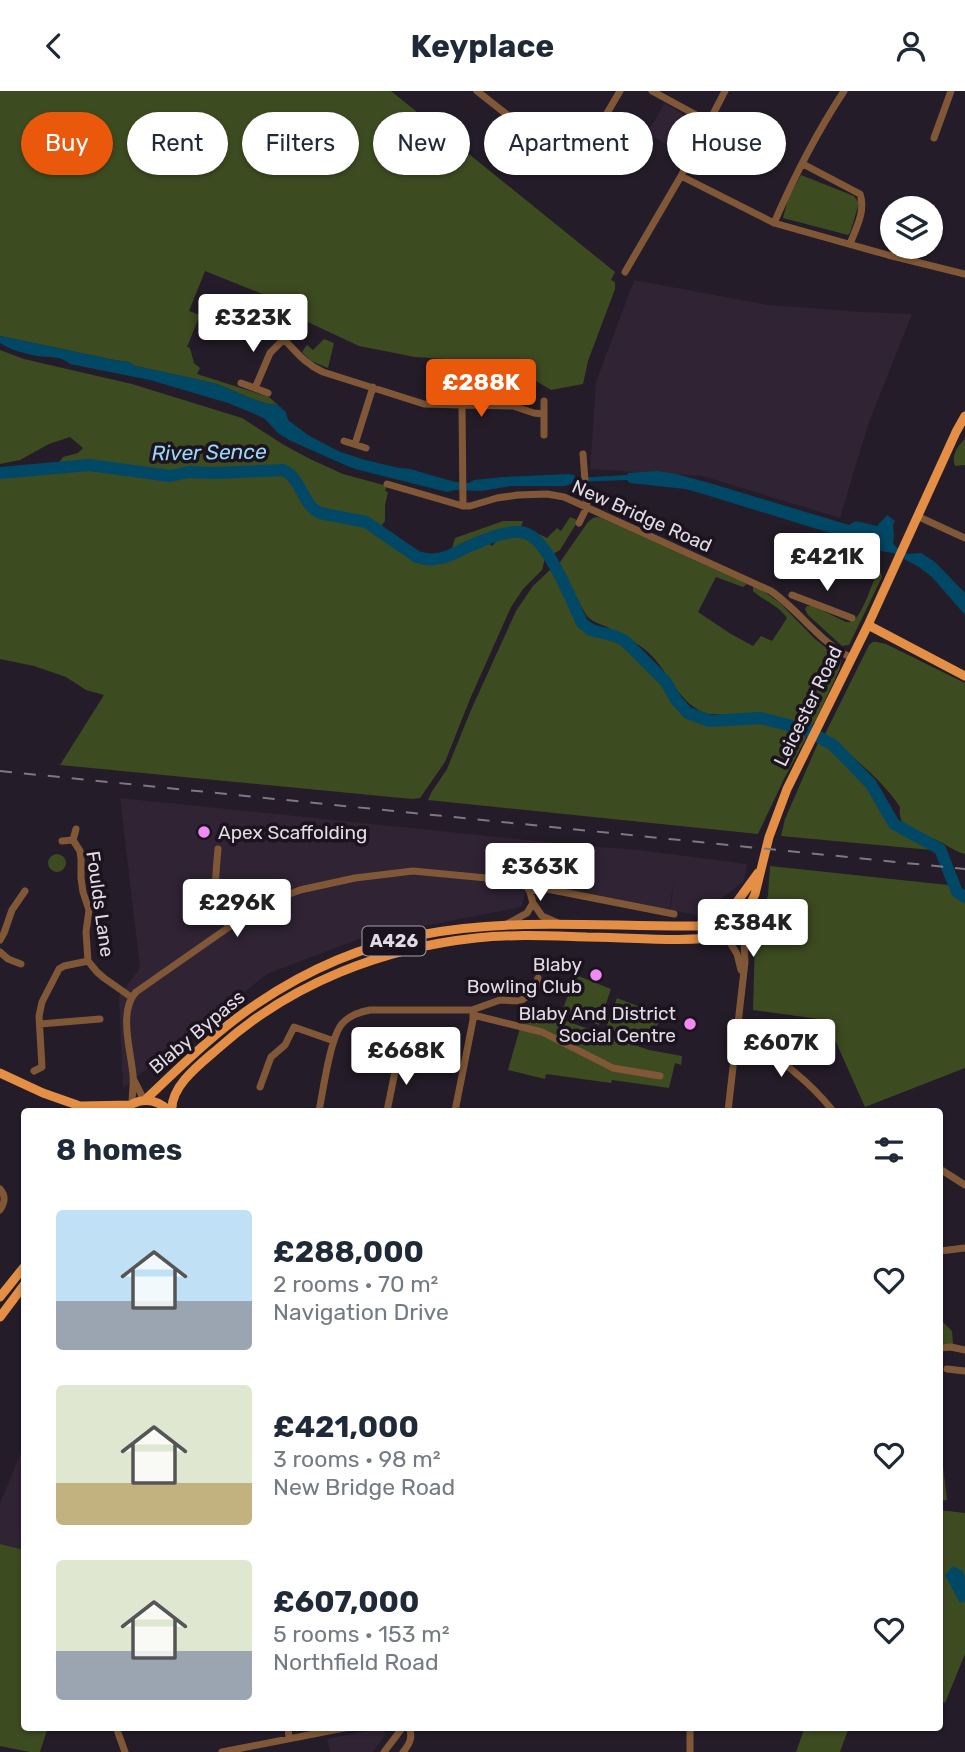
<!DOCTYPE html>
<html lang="en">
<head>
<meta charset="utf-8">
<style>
	body { margin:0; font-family:Rubik,sans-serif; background:#f6f6f7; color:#1f2937; height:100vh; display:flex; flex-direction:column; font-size:26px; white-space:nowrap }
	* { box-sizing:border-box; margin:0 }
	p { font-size:23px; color:#747a83 }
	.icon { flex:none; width:38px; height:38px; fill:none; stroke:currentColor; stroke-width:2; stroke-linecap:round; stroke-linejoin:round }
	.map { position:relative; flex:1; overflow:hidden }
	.drawer { position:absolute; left:21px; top:1017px; width:922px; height:623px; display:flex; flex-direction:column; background:#fff; border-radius:7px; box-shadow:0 2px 5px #0004 }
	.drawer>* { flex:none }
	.guide { position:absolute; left:21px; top:21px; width:924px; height:63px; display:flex; gap:14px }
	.buttons { position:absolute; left:880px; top:105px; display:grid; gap:14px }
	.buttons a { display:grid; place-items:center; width:63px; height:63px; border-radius:50%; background:#fff; box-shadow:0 2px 5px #0004; font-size:35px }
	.price { position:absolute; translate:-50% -60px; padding:0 16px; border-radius:7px; background:#fff; color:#222; font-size:23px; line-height:46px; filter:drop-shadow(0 2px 4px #0008) }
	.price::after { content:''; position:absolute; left:50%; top:42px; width:21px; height:16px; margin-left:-10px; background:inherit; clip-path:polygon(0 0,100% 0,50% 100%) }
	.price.on { background:#ea580c; color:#fff }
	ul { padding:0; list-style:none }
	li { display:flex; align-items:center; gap:21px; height:175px; padding:0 35px }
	li span { display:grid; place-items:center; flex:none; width:196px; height:140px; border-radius:7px; color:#555 }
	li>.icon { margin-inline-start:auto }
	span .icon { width:84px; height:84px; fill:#fffc; stroke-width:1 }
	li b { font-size:30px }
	h2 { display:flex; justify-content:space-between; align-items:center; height:84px; padding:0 35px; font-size:30px }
	.pill { padding:0 24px; border-radius:32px; background:#fff; box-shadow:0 2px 5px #0004; font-size:24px; line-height:63px }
	.pill.on { background:#ea580c; color:#fff }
	header { display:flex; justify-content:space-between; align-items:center; height:91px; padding:0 35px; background:#fff; font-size:32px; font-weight:700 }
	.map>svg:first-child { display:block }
</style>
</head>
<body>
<header><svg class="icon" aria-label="back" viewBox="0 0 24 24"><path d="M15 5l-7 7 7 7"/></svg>Keyplace<svg class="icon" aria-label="person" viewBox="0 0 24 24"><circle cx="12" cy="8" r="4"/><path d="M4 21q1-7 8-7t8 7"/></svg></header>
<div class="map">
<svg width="965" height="1661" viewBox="0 0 965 1661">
	<rect width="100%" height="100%" fill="#241c28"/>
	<!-- built -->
	<path fill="#2f2334" d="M665,12L697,32L699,37L684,64L647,42Z
		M634,189L768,214L864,221L912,223L868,334L840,427L702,385L590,378L596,291Z
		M120,707L576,754L639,759L747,773L744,790L700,825L670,819L675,784L669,819L531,794L525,803L521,816L359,848L267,883L123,997L119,905L140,877Z
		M389,953L427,964L426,981L385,967Z
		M24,1354V1459L0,1453V1412Z
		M382,1637L385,1640V1644L373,1661H330L327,1648Z"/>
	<!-- green -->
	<path fill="#3d4b21" d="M0,0H391L615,181L611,189L615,191V198L588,270L583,293L551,299L518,279L491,271L415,266L359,255L297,226L285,212L205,180L189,220L200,224L187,256L190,257L194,272L200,277L197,283L269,306L278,314C259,314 235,299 216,293C189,286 162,281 135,275L129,271L114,269L0,245Z
		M801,84L854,105L859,112L850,142L848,144L783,127L788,108Z
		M324,248L334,252L328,277L311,270L302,261L307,254L313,259Z
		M0,259L24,268L132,293L242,327L284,354L310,368L343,383L387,395L385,400L388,401L385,414V430L375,444L380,447L385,446C404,460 410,475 437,471C442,471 448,471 453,468C465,461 473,453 487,451L492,455C508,435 534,447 545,467L542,479L523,498L511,516L470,608L445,671L420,707L412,708L60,674L104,604L86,599L66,586L34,575L0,568V385L52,381L63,366L78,362L83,357L70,346L49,353L20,369L0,373Z
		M965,348V374L955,375C951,364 957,356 965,348Z
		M570,426L577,429L576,433L560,459L553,463C547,458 543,450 539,447C534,443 530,442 526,437L547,447L557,437L561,440Z
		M597,426L602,427L747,493L743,496L716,486L698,521L731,543L753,555L761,545L772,550L787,527C778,514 764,510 753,500V496L756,495L779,511L815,548L838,566L841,569L840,577L816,629L811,636L769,625L709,623C679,615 670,582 649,562C637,551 622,544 607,536C600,533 593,531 588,526C583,520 581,514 577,507C571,496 562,486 558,474L588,431L593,427Z
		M503,430H523L521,436L472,449L455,459L452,457L455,447Z
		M553,476L563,501L582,535L598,545L625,552L645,574L663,590L679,615L690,625L709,632H728L761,629L805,639L806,647L784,688L758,743L428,709L431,702L447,678L471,619L516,520L533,495Z
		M877,482H881L882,486L849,554L842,555L808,524L805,518L807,515H813L846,531C848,531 850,531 852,530C862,526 872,492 877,482Z
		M873,551H877L886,553L965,592V763C953,760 945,752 934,748C917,741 897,739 900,716C881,687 851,665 825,643L869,554Z
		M821,651C828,654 875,699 880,707C886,716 886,729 895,737C906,747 922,747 931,759L781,745L785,728L818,652Z
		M48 772a9 9 0 1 1 18 0a9 9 0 1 1-18 0Z
		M770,775L948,794L965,808V977L865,1016L826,929L753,919L755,848L768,804Z
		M576,884L611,898L599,934L562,920Z
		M617,907L661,924L650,954L606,937Z
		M526,916L649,959L682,965L681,974L675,972L669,997L612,989L611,992L546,983L545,988L508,979Z
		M940,1228L952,1240L953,1253H940Z
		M940,1376H943L947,1409L940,1410Z
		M940,1419L965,1422V1563L945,1612L940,1609Z
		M0,1453L24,1459V1636H48L40,1661H30L0,1655Z
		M805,1636H849L840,1661H796Z"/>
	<!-- water -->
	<path fill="#004866" d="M0,245L114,269L129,271L135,275C162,281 189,286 216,293C235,299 259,314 278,314L286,321L288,329L308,344L338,360L365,369L399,377L410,378L455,391L469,392L474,389L503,386L569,383L574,384L576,387L627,384L628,382L658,380L676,383L713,393L849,434L856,430L877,435L887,424L895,430L893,434L894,443L893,452L896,456L908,463L921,462L935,471L965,502V524L932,486L919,476L893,462L876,459L859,451L700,402L685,398L630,392L627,389L577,391L565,395H511L481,400L455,399L447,401L355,378L338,371L289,349L278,342L265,328L257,324L228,312L150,289L70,273C60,264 50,267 38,265C25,263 11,259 0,252Z
		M953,1475L963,1480L965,1486V1510L960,1512L945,1484Z"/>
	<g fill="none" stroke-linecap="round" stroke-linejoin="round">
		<!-- river -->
		<path stroke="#004866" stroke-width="12" d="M0,382L89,374L170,385L189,381L214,382L283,379C301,386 302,414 320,422L366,431L417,466C434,472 448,466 463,458C478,451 510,437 525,442C548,448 572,511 582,532L591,539L615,545L625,550L666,591L676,609L688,622L710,630L760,627L805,638L824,649L833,654L871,693L894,733L940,758L957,801L965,806"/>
		<!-- minor -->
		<path stroke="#815837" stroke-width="7" d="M477,0L567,71L575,73L579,70L620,0
			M652,0L709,31
			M934,47L951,0
			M803,73L860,103C866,120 856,137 850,153
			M681,85L774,132L888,164L965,183
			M774,132C794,86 817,41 844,0
			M625,181L681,85L725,0
			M254,232C261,235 268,237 275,241C294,255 299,270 323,281L424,313L462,314
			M241,292L268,302
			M255,297L270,262L283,249
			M544,310V344
			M344,350L366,357
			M355,353L373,296
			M387,393L463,415H470L497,407L518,404L547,403L564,406L771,500C800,520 820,552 852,567
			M463,415L462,314L513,315L534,322L544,323
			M917,425L965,447
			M579,432L587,416L583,363
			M792,504L852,527
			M76,738L73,749L80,760L81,768V787L83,801L89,819L86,841L88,870L97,881L104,887L131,906
			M62,750L73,749
			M218,758C216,786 210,813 229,836
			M530,801L533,812L542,825L558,832
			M507,833L527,822L533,812
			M726,845L737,863L741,879
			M0,849L4,842L12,819L25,800
			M0,861L8,868L21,873
			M473,924L542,941L613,977L660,985
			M40,933L100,928
			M737,942L743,943C776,966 808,988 833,1020
			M34,980L42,976L39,925L42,911L59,878L64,875L88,870
			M134,989L144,1009
			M260,996L271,966L285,954L294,936L334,950
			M132,1013C132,1003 134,993 133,984C131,960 118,920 136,901L229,836L274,809L300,799L355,787L413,780L517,790L527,796L530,801L542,797L674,823
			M319,1020C323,1000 330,949 341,934C348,925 359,921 370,919H472L500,909L520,910L531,903L536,896L538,887
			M387,1020L398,966
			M455,1020L473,929V923
			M728,1020L745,871L744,848L741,836
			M940,1078L965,1094
			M0,1098C6,1105 5,1111 0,1119
			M940,1160L965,1157
			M940,1257L951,1256L965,1259
			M947,1278L965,1280
			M116,1636L125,1661
			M288,1636L289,1647
			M690,1636V1661
			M222,1661L349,1636
			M384,1661L403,1636
			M403,1661C410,1653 413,1646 409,1636"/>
		<!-- major -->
		<path stroke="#e48f45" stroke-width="9" d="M868,534L965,585
			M720 836a11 11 0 1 1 22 0a11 11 0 1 1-22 0Z
			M726,826L758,782
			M741,834L755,803L769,746L787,698L868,534L956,341L965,325
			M0,982L43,1002L80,1015L90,1020
			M145,1009C181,975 217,939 258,912C307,879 362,855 420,844C511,826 605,836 697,835L709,833L722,829
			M82,1015L130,1014
			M123,1020C137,1006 155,1006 169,1020
			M172,1020C170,994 203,971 221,955C292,892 383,857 476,847C513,843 551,845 587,846C630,846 684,852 725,845
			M0,1206L24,1176
			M0,1226L24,1194"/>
		<!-- rail -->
		<path stroke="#7f7883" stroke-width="2" stroke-dasharray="12 12" stroke-linecap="butt" d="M0,680L965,778"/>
	</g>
	<!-- markers -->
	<g fill="#f18af4" stroke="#1b131e" stroke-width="2.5">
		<circle cx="204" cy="741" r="7"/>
		<circle cx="596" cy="884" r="7"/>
		<circle cx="690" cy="933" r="7"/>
	</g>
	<g text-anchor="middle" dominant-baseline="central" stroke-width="7" stroke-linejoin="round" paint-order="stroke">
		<!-- shield labels -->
		<rect fill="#1b131e" stroke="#a69fa9" stroke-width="2" x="362.5" y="835.5" width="63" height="29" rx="5"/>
		<g font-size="18" font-weight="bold" fill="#e1dbe4">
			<text x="394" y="850">A426</text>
		</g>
		<!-- street labels -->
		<g font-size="19" fill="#e1dbe4" stroke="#1b131e">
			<text transform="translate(642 425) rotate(24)">New Bridge Road</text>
			<text transform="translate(808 615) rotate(-64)">Leicester Road</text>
			<text transform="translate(100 813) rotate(82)">Foulds Lane</text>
			<text transform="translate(197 941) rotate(-40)">Blaby Bypass</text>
		</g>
		<!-- poi labels -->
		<g font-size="19" fill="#e1dbe4" stroke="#1b131e" text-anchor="end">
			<text x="218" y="741" text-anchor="start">Apex Scaffolding</text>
			<text x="582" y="873">Blaby<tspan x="582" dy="22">Bowling Club</tspan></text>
			<text x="676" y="922">Blaby And District<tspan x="676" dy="22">Social Centre</tspan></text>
		</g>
		<!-- water labels -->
		<g font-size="21" font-style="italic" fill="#9ad6f9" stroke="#1b131e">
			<text transform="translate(209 361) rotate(-1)">River Sence</text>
		</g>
	</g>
</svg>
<div class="buttons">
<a><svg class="icon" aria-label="layers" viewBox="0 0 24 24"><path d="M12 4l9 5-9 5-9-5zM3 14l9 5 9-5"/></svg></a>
</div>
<b class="price" style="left:253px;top:263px">£323K</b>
<b class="price on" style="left:481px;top:328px">£288K</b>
<b class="price" style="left:827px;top:502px">£421K</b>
<b class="price" style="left:540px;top:812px">£363K</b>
<b class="price" style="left:237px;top:848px">£296K</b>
<b class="price" style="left:753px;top:868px">£384K</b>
<b class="price" style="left:781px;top:988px">£607K</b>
<b class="price" style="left:406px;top:996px">£668K</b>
<div class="guide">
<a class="pill on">Buy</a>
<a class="pill">Rent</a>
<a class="pill">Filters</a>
<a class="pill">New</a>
<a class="pill">Apartment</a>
<a class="pill">House</a>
</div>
<section class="drawer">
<h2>8 homes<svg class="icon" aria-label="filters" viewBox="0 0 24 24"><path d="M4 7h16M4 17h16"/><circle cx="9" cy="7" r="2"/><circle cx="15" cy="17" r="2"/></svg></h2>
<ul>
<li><span style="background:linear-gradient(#bfe0f5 65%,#9aa5b1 0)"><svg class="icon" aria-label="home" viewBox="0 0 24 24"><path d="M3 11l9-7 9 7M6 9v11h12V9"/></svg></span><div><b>£288,000</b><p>2 rooms · 70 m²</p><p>Navigation Drive</p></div><svg class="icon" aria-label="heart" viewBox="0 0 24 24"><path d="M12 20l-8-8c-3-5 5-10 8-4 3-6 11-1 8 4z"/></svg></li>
<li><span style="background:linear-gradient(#dfe7d0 70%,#c2b280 0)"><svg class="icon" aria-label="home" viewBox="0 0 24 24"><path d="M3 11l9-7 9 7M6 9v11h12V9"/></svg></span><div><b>£421,000</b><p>3 rooms · 98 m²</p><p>New Bridge Road</p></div><svg class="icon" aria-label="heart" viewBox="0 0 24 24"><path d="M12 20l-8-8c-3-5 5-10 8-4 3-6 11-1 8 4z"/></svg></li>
<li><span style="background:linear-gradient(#dfe7d0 65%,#9aa5b1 0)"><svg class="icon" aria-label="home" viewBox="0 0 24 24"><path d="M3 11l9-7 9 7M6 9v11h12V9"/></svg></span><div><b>£607,000</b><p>5 rooms · 153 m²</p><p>Northfield Road</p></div><svg class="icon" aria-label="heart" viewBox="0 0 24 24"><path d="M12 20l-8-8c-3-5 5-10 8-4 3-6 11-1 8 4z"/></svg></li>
</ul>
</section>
</div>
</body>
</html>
